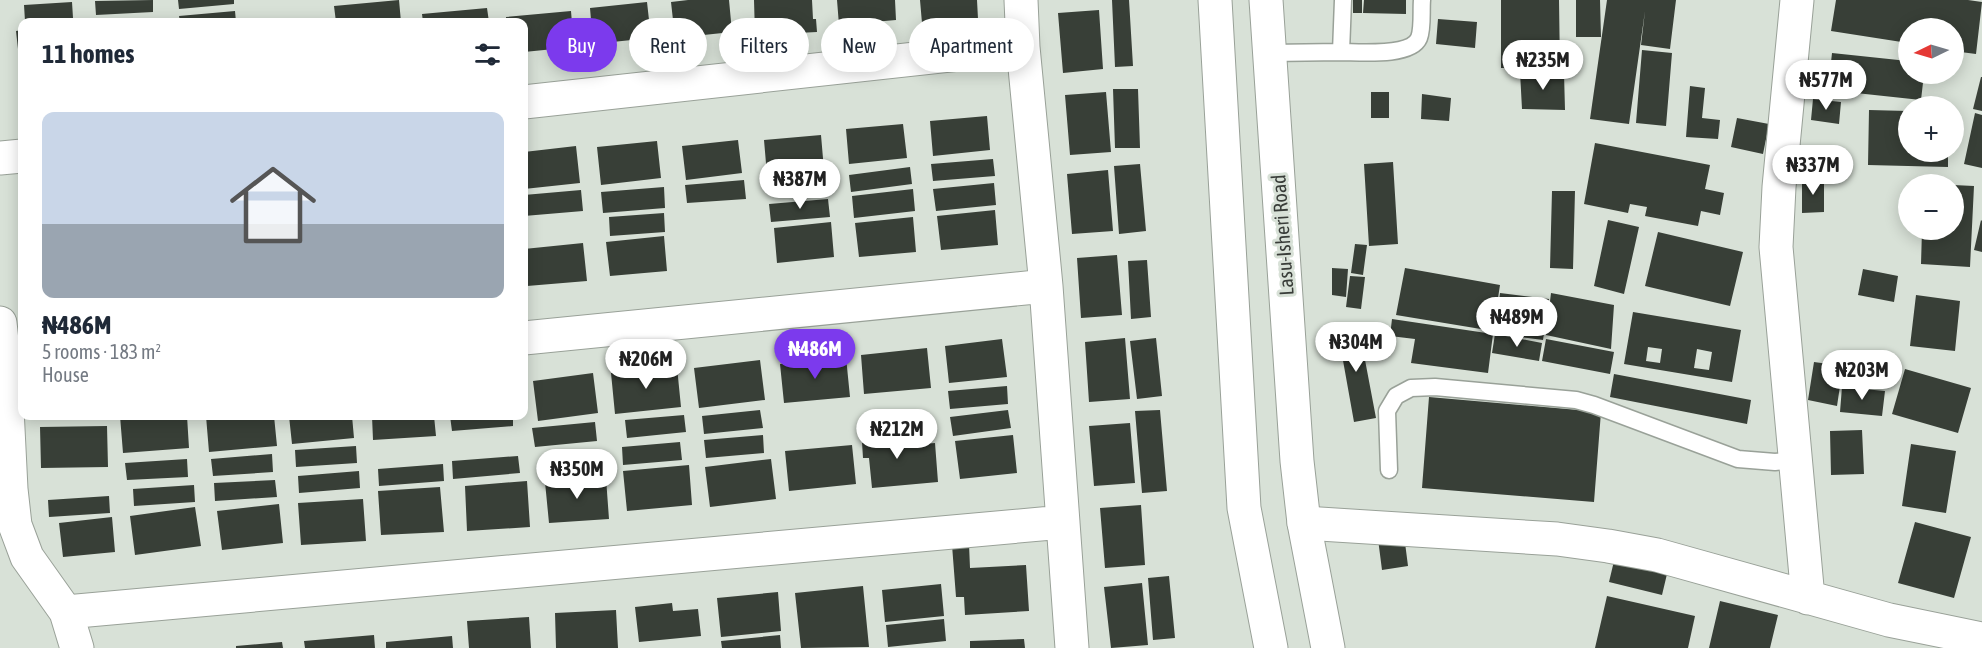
<!DOCTYPE html>
<html lang="en">
<head>
<meta charset="utf-8">
<style>
	body { margin:0; font-family:"Asap Condensed",sans-serif; background:#f2f2f3; color:#1f2937; height:100vh; display:flex; flex-direction:column; font-size:22px; white-space:nowrap }
	* { box-sizing:border-box; margin:0 }
	p { font-size:20px; color:#747a83 }
	.icon { flex:none; width:33px; height:33px; fill:none; stroke:currentColor; stroke-width:2; stroke-linecap:round; stroke-linejoin:round }
	.map { position:relative; flex:1; overflow:hidden }
	.panel { position:absolute; left:18px; top:18px; width:510px; height:402px; display:flex; flex-direction:column; background:#fff; border-radius:12px; box-shadow:0 3px 15px #0003 }
	.panel>* { flex:none }
	.hud { position:absolute; left:546px; top:18px; width:570px; height:54px; display:flex; gap:12px }
	.needle { width:39px; rotate:265deg }
	.tools { position:absolute; left:1898px; top:18px; display:grid; gap:12px }
	.tools a { display:grid; place-items:center; width:66px; height:66px; border-radius:50%; background:#fff; box-shadow:0 3px 15px #0003; font-size:30px }
	.price { position:absolute; translate:-50% -51px; padding:0 14px; border-radius:21px; background:#fff; color:#222; font-size:20px; line-height:39px; filter:drop-shadow(0 2px 3px #0008) }
	.price::after { content:''; position:absolute; left:50%; top:36px; width:18px; height:14px; margin-left:-9px; background:inherit; clip-path:polygon(0 0,100% 0,50% 100%) }
	.price.selected { background:#7c3aed; color:#fff }
	ul { padding:0; list-style:none }
	li { display:grid; align-content:center; gap:12px; height:318px; padding:0 24px }
	li span { display:grid; place-items:center; height:186px; border-radius:12px; color:#555 }
	li>.icon { margin-inline-start:auto }
	span .icon { width:108px; height:108px; fill:#fffc; stroke-width:1 }
	li b { font-size:26px }
	h2 { display:flex; justify-content:space-between; align-items:center; height:72px; padding:0 24px; font-size:26px }
	.chip { padding:0 21px; border-radius:27px; background:#fff; box-shadow:0 3px 15px #0003; font-size:21px; line-height:54px }
	.chip.selected { background:#7c3aed; color:#fff }
	.map>svg:first-child { display:block }
</style>
</head>
<body>
<div class="map">
<svg width="1982" height="648" viewBox="0 0 1982 648">
	<rect width="100%" height="100%" fill="#d8e1d7"/>
	<!-- building -->
	<path fill="#383f37" fill-rule="evenodd" d="M153,0V12L96,15L95,1Z
		M178,0H234V4L179,9Z
		M399,0L401,22H336L334,6Z
		M688,0H729L732,32L675,38L671,2Z
		M754,0H812L813,19H816L817,32L755,35Z
		M837,0H895L896,20L839,25Z
		M920,0H977L978,19L922,23Z
		M1112,0H1129L1133,66L1115,67Z
		M1353,0H1362V13H1353Z
		M1364,0H1406V14L1363,13Z
		M1501,0H1559L1560,68H1501Z
		M1576,0H1600L1601,37H1576Z
		M1607,0H1676L1670,49L1641,45L1645,11L1629,124L1590,119Z
		M1836,0H1968L1982,2L1976,54L1953,51V28H1908V43L1831,31Z
		M72,2L73,18L25,21L24,5Z
		M647,2L651,38L593,44L590,8Z
		M487,8L489,22H423L422,14Z
		M1099,10L1103,69L1063,73L1058,13Z
		M235,11L236,22H180L179,16Z
		M571,11L574,47L524,52V22H506V17Z
		M1438,19L1477,22L1475,48L1436,44Z
		M22,30V76H21L16,31Z
		M1642,50L1672,53L1666,126L1636,123Z
		M1832,53L1908,61V74H1924L1921,100L1828,90Z
		M1520,72L1564,73L1565,110L1522,109Z
		M1981,77H1982V111L1973,109Z
		M1690,86L1705,88L1702,118L1720,120L1718,139L1686,137Z
		M1113,89H1138L1140,148H1115Z
		M1106,92L1111,152L1070,155L1065,95Z
		M1371,92H1389V118H1371Z
		M1422,94L1451,98L1449,121L1421,119Z
		M1813,99L1841,102L1839,124L1811,120Z
		M1869,110L1908,111V152H1948V167L1868,165Z
		M1975,113L1982,115V168L1964,164Z
		M987,116L990,150L933,156L930,121Z
		M1737,118L1769,124L1763,154L1731,147Z
		M903,124L907,158L849,164L846,129Z
		M821,135L824,170L767,175L764,140Z
		M738,140L742,173L686,180L682,146Z
		M657,141L661,178L601,185L597,147Z
		M1595,143L1710,165L1705,189L1724,193L1720,215L1701,211L1698,226L1645,216L1647,207L1630,204L1628,213L1584,204Z
		M576,146L580,183L524,189V152Z
		M993,159L995,176L933,181L931,164Z
		M1393,162L1398,244L1369,246L1364,164Z
		M1140,164L1146,231L1119,234L1114,166Z
		M910,167L912,184L851,192L849,175Z
		M1108,170L1113,231L1072,234L1067,174Z
		M744,180L746,199L687,203L685,185Z
		M1802,180H1824V212L1802,213Z
		M994,183L996,205L936,211L933,189Z
		M1953,185L1974,186L1970,267L1921,264L1922,230H1953Z
		M664,187L665,208L603,213L601,192Z
		M913,189L915,211L854,218L852,196Z
		M581,190L583,211L524,216V195Z
		M1552,191H1575L1573,269L1550,268Z
		M828,199L830,217L771,222L769,204Z
		M995,210L998,245L941,250L937,216Z
		M664,213L665,232L610,236L609,217Z
		M913,217L916,252L859,257L855,223Z
		M1608,220L1639,227L1624,294L1594,286Z
		M1981,220L1982,221V252L1974,250Z
		M831,222L834,257L777,263L774,228Z
		M1658,232L1743,252L1730,306L1645,286Z
		M664,236L667,271L610,276L606,242Z
		M583,243L587,281L527,286L524,249Z
		M1355,244L1367,245L1363,275L1351,273Z
		M1117,255L1122,315L1081,318L1077,258Z
		M1147,260L1151,317L1131,319L1128,261Z
		M1332,268L1348,269L1346,297L1332,295Z
		M1405,268L1500,285L1493,331L1396,315Z
		M1863,269L1898,276L1894,302L1858,295Z
		M1350,276L1365,277L1361,309L1346,307Z
		M1500,293L1549,299L1547,316L1498,310Z
		M1551,293L1614,305L1611,349L1546,335Z
		M1916,295L1960,301L1955,351L1910,346Z
		M1633,312L1741,330L1732,382L1624,364ZM1648,347L1662,349L1660,363L1646,361ZM1697,349L1712,352L1709,370L1694,368Z
		M1497,314L1546,320L1543,340L1498,334L1495,332Z
		M1392,319L1493,334L1488,373L1411,363L1415,339L1390,336Z
		M1358,323L1376,418L1354,422L1337,327Z
		M1495,334L1542,343L1539,361L1492,353Z
		M1125,338L1130,399L1089,402L1085,342Z
		M1156,338L1162,396L1137,399L1130,341Z
		M1002,339L1007,377L949,383L945,346Z
		M1546,339L1614,352L1610,374L1542,361Z
		M927,348L931,388L864,394L861,355Z
		M846,357L850,397L784,403L780,364Z
		M760,360L765,400L699,408L694,368Z
		M1848,361L1885,364L1884,388L1846,385Z
		M1814,362L1843,366L1837,406L1808,400Z
		M677,367L681,407L615,414L611,373Z
		M1905,369L1971,388L1958,433L1892,414Z
		M593,373L598,413L538,421L533,381Z
		M1614,374L1751,400L1747,424L1610,397Z
		M1007,386L1008,404L950,409L948,391Z
		M1842,387L1885,391L1882,416L1840,412Z
		M1429,397L1601,412L1594,502L1422,488Z
		M760,410L763,428L704,434L702,416Z
		M1008,410L1011,428L953,436L950,417Z
		M1160,410L1167,491L1142,493L1135,411Z
		M684,415L686,432L627,438L625,420Z
		M120,416H187L189,448L123,453Z
		M206,416H274L277,446L209,452Z
		M289,416H352L354,438L292,444Z
		M372,416H434L436,436L373,440Z
		M450,416H513V426L452,431Z
		M595,422L597,441L535,447L532,428Z
		M1130,423L1135,483L1094,486L1089,426Z
		M887,424L889,447L935,443L938,482L872,488L869,458H863L861,426Z
		M107,426L108,467L41,468L40,427Z
		M1862,430L1864,474L1831,475L1830,431Z
		M763,435L764,453L706,458L704,440Z
		M1013,435L1017,473L960,479L955,441Z
		M680,442L682,460L623,465L622,447Z
		M1911,444L1956,451L1946,513L1902,506Z
		M852,445L856,484L789,491L785,451Z
		M356,446L357,463L296,467L295,450Z
		M600,451L602,468L543,473L541,456Z
		M272,454L273,472L213,476L211,459Z
		M518,456L520,473L453,479L452,461Z
		M187,459L188,477L127,480L125,463Z
		M771,459L776,499L710,507L705,467Z
		M443,464L444,481L379,486L378,469Z
		M689,465L692,505L627,511L623,471Z
		M359,471L360,488L299,493L298,476Z
		M606,478L609,519L549,523L545,482Z
		M275,480L277,497L215,501L214,483Z
		M527,481L530,527L467,531L465,486Z
		M194,485L195,502L134,506L133,489Z
		M440,487L444,532L381,535L378,491Z
		M109,496L110,513L49,517L48,500Z
		M363,499L366,541L301,545L298,503Z
		M279,504L283,543L222,550L217,511Z
		M1141,505L1145,565L1105,568L1100,508Z
		M195,507L201,546L135,555L130,516Z
		M112,517L115,552L63,557L59,523Z
		M1915,522L1971,537L1954,598L1898,583Z
		M1404,535L1408,566L1382,570L1378,539Z
		M969,544L970,568L1026,565L1029,611L965,615L964,597H956L952,545Z
		M1614,561L1667,574L1662,595L1609,582Z
		M1169,576L1175,638L1153,640L1148,578Z
		M1142,583L1148,645L1111,648L1104,587Z
		M941,584L944,616L885,622L882,590Z
		M863,586L869,647L801,648L795,593Z
		M778,592L781,631L721,637L717,598Z
		M1607,596L1695,616L1688,648H1595Z
		M1720,601L1778,615L1770,648H1709Z
		M672,603L673,611L698,609L701,636L639,642L635,607Z
		M616,610L618,648H556L555,613Z
		M529,617L531,648H469L467,621Z
		M944,619L946,641L888,647L886,625Z
		M374,635L375,648H305L304,641Z
		M780,635L781,648H722L721,641Z
		M452,636L453,648H386V642Z
		M1024,639L1025,648H970V641Z
		M282,642L283,648H236V646Z"/>
	<g fill="none" stroke-linecap="round" stroke-linejoin="round">
		<!-- lane casing -->
		<g stroke="#99a198" stroke-width="19">
			<path id="lane" d="M1341,52C1359,52 1411,57 1419,38C1423,28 1421,11 1422,0
				M1270,53L1341,52L1343,0
				M1389,470L1387,411L1396,396L1411,388L1435,387L1576,400L1594,405L1738,459L1775,462L1797,460"/>
		</g>
		<!-- street casing -->
		<g stroke="#99a198" stroke-width="35">
			<path id="street" d="M1021,0L1023,47L1046,286L1072,648
				M1797,0L1779,187L1776,247L1808,598
				M524,102L1023,47
				M0,158L22,156
				M0,323L5,368L11,489L15,525L27,557L66,612L77,648
				M524,338L1046,286
				M1304,523L1557,539L1608,546L1657,555L1889,620L1982,639
				M66,612L1063,522"/>
		</g>
		<!-- primary casing -->
		<g stroke="#99a198" stroke-width="35">
			<path id="primary" d="M1215,0L1244,508L1271,648
				M1266,0L1297,461L1304,523L1328,648"/>
		</g>
		<!-- lane -->
		<use href="#lane" stroke="#fff" stroke-width="16"/>
		<!-- street -->
		<use href="#street" stroke="#fff" stroke-width="33"/>
		<!-- primary -->
		<use href="#primary" stroke="#fff" stroke-width="33"/>
	</g>
	<g text-anchor="middle" dominant-baseline="central" stroke-width="6" stroke-linejoin="round" paint-order="stroke">
		<!-- street labels -->
		<g font-size="20" fill="#393d39" stroke="#d8e1d7">
			<text transform="translate(1282 235) rotate(-94)">Lasu-Isheri Road</text>
		</g>
	</g>
</svg>
<div class="tools">
<a><svg class="needle" viewBox="-14 -14 28 28"><path d="M0-13l5 13h-10z" fill="#e53935"/><path d="M0 13l5-13h-10z" fill="#747a83"/></svg></a>
<a>+</a>
<a>−</a>
</div>
<b class="price" style="left:1543px;top:91px">₦235M</b>
<b class="price" style="left:1826px;top:111px">₦577M</b>
<b class="price" style="left:1813px;top:196px">₦337M</b>
<b class="price" style="left:800px;top:210px">₦387M</b>
<b class="price" style="left:1517px;top:348px">₦489M</b>
<b class="price" style="left:1356px;top:373px">₦304M</b>
<b class="price selected" style="left:815px;top:380px">₦486M</b>
<b class="price" style="left:646px;top:390px">₦206M</b>
<b class="price" style="left:1862px;top:401px">₦203M</b>
<b class="price" style="left:897px;top:460px">₦212M</b>
<b class="price" style="left:577px;top:500px">₦350M</b>
<div class="hud">
<a class="chip selected">Buy</a>
<a class="chip">Rent</a>
<a class="chip">Filters</a>
<a class="chip">New</a>
<a class="chip">Apartment</a>
</div>
<section class="panel">
<h2>11 homes<svg class="icon" aria-label="filters" viewBox="0 0 24 24"><path d="M4 7h16M4 17h16"/><circle cx="9" cy="7" r="2"/><circle cx="15" cy="17" r="2"/></svg></h2>
<ul>
<li><span style="background:linear-gradient(#c9d6e8 60%,#9aa5b1 0)"><svg class="icon" aria-label="home" viewBox="0 0 24 24"><path d="M3 11l9-7 9 7M6 9v11h12V9"/></svg></span><div><b>₦486M</b><p>5 rooms · 183 m²</p><p>House</p></div></li>
</ul>
</section>
</div>
</body>
</html>
